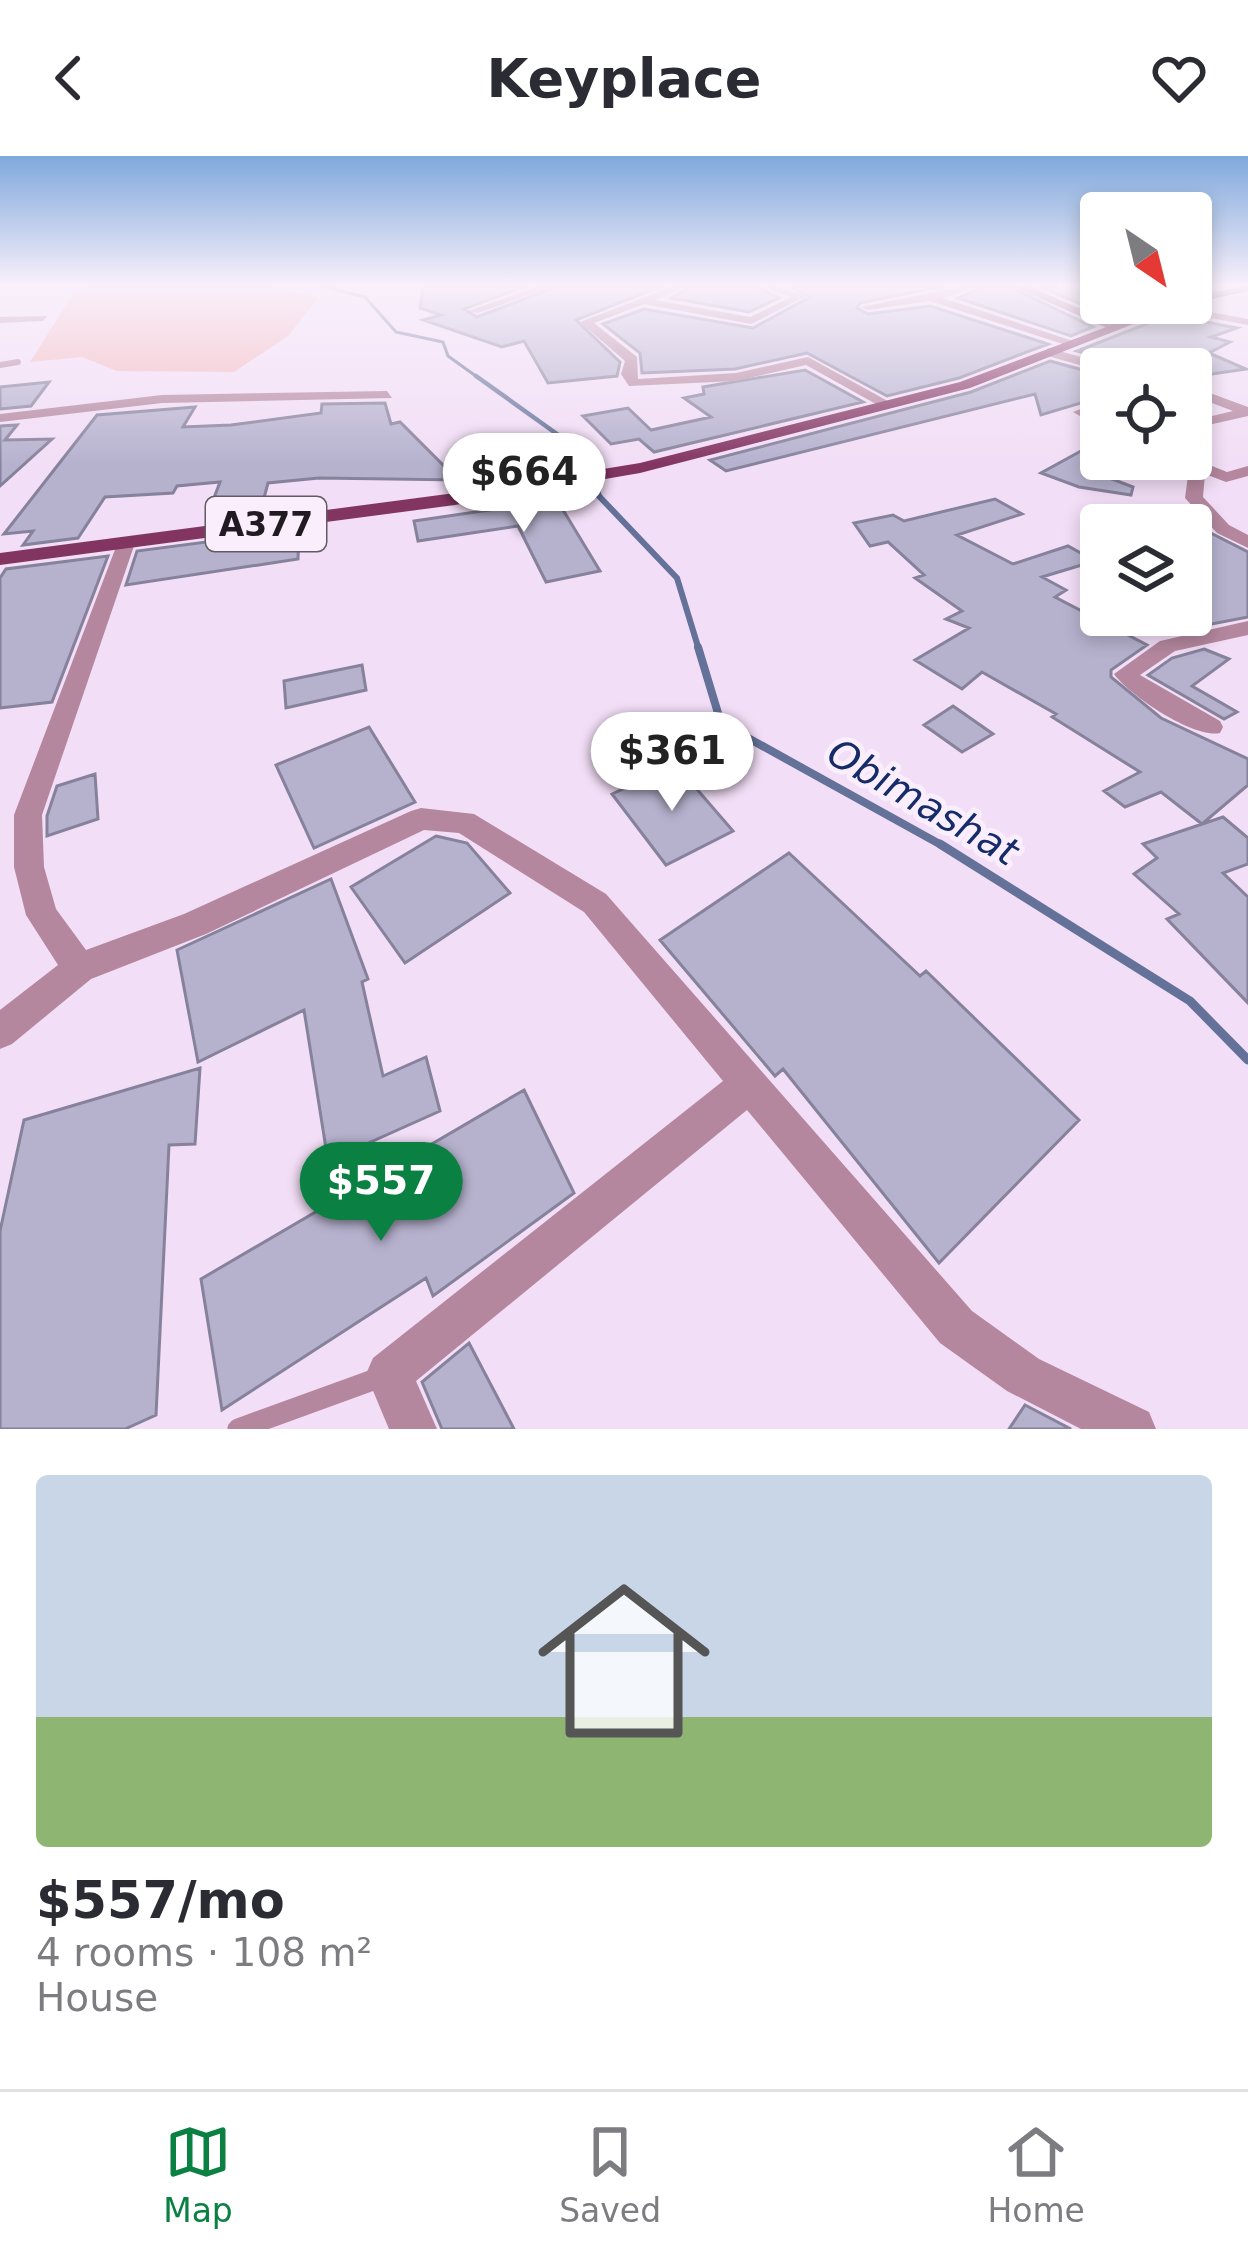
<!DOCTYPE html>
<html lang="en">
<head>
<meta charset="utf-8">
<style>
	body { margin:0; font-family:"DejaVu Sans",sans-serif; background:#f7f7f7; color:#2b2b33; height:100vh; display:flex; flex-direction:column; font-size:45px; white-space:nowrap }
	* { box-sizing:border-box; margin:0 }
	p { font-size:39px; color:#7c7c81 }
	.icon { flex:none; width:66px; height:66px; fill:none; stroke:currentColor; stroke-width:2; stroke-linecap:round; stroke-linejoin:round }
	.map { position:relative; height:1273px; overflow:hidden }
	.panel { display:flex; flex-direction:column; background:#fff; flex:1 }
	.panel>* { flex:none }
	.needle { width:78px; rotate:145deg }
	.controls { position:absolute; left:1080px; top:36px; display:grid; gap:24px }
	.controls a { display:grid; place-items:center; width:132px; height:132px; border-radius:12px; background:#fff; box-shadow:0 6px 18px #0003; font-size:60px }
	.price { position:absolute; translate:-50% -102px; padding:0 27px; border-radius:42px; background:#fff; color:#222; font-size:39px; line-height:78px; filter:drop-shadow(0 3px 6px #0008) }
	.price::after { content:''; position:absolute; left:50%; top:72px; width:36px; height:27px; margin-left:-18px; background:inherit; clip-path:polygon(0 0,100% 0,50% 100%) }
	.price.on { background:#0b8043; color:#fff }
	ul { padding:0; list-style:none }
	li { display:grid; align-content:center; gap:24px; height:636px; padding:0 36px }
	li span { display:grid; place-items:center; height:372px; border-radius:12px; color:#555 }
	li>.icon { margin-inline-start:auto }
	span .icon { width:216px; height:216px; fill:#fffc; stroke-width:1 }
	li b { font-size:51px }
	header { display:flex; justify-content:space-between; align-items:center; height:156px; padding:0 36px; background:#fff; font-size:54px; font-weight:600 }
	.dock { display:flex; justify-content:space-around; align-items:center; height:168px; border-top:3px solid #e1e1e2; background:#fff; font-size:33px; color:#7c7c81 }
	.dock a { display:grid; justify-items:center; gap:6px }
	.dock .on { color:#0b8043 }
	.map>svg:first-child { display:block }
</style>
</head>
<body>
<header><svg class="icon" aria-label="back" viewBox="0 0 24 24"><path d="M15 5l-7 7 7 7"/></svg>Keyplace<svg class="icon" aria-label="heart" viewBox="0 0 24 24"><path d="M12 20l-8-8c-3-5 5-10 8-4 3-6 11-1 8 4z"/></svg></header>
<div class="map">
<svg width="1248" height="1273" viewBox="0 0 1248 1273">
	<rect width="100%" height="100%" fill="#f2def6"/>
	<!-- green -->
	<path fill="#f3b8bc" d="M91,130H269L318,142L288,180L234,216L117,215L82,201L30,206L72,140Z"/>
	<g fill="none" stroke-linecap="round" stroke-linejoin="round">
		<!-- stream-far4 -->
		<path stroke="#647299" stroke-width="3" d="M322,130L365,141L396,176L443,186L448,200L480,223"/>
		<!-- stream-far3 -->
		<path stroke="#647299" stroke-width="4.5" d="M476,220L585,298L600,341"/>
		<!-- stream-far2 -->
		<path stroke="#647299" stroke-width="6" d="M597,338L677,422L699,494"/>
		<!-- stream-far1 -->
		<path stroke="#647299" stroke-width="8" d="M698,491L721,567L945,691"/>
		<!-- stream -->
		<path stroke="#647299" stroke-width="9" d="M940,688L1190,845L1248,904"/>
	</g>
	<!-- building -->
	<path fill="#b6b2ce" stroke="#86829c" stroke-width="3" d="M423,130H526L464,153L477,161L558,130H662L576,164L620,206L617,220L548,227L524,185L502,191L423,164L441,159L420,152Z
		M692,130H754L779,142L749,156L671,142Z
		M789,130H943L860,147L857,152L868,158L930,150L1048,188L959,222L887,240L807,197L735,213L642,217L640,197L603,168L644,153L753,172L810,141Z
		M985,130H1008L1093,171L1071,180L958,142Z
		M1039,130H1101V151L1157,147L1115,163Z
		M1169,159L1237,172L1211,181L1230,186L1209,197L1246,213L1191,221V213H1121L1116,206L1077,195Z
		M1050,205L1101,219V241L1041,259L1035,238L726,315L710,304L971,236Z
		M805,214L863,246L654,296L639,283L611,288L583,260L628,252L651,274L711,261L684,242L704,238L703,231Z
		M49,226L31,250L0,253V231Z
		M385,247L391,268L400,266L458,324L319,322L268,327L264,342L212,347L220,326L177,330L173,337L105,341L78,382L23,389L33,375L4,378L97,259L195,251L183,271L231,269L321,257L322,248Z
		M17,269L5,284L52,283L0,330V270Z
		M1101,284V314L1096,317L1133,331L1131,339L1079,331L1041,317Z
		M995,343L1022,358L957,379L1013,408L1068,390L1095,405L1042,421L1066,434L1055,441L1147,489L1111,514V521L1161,562L1248,603V629L1202,668L1161,636L1125,651L1104,635L1140,616L1052,561L1056,558L982,516L962,533L915,504L969,472L946,463L962,455L915,422L924,419L888,386L870,390L854,367L893,359L904,365Z
		M557,344L600,415L546,426L518,370L418,385L414,365Z
		M1191,367L1248,396V461L1191,472Z
		M299,374L298,403L126,429L137,395Z
		M108,400L52,546L0,552V422L6,413Z
		M1204,493L1229,503L1192,530L1237,556L1224,563L1148,519L1172,502Z
		M362,509L366,534L286,552L284,525Z
		M953,550L993,578L962,596L924,569Z
		M369,571L415,646L314,692L276,609Z
		M676,609L733,675L666,709L612,638Z
		M95,618L98,663L47,680V660L57,630Z
		M1223,661L1248,682V708L1223,717L1248,741V847L1167,763L1179,758L1134,718L1157,702L1143,688Z
		M436,680L467,687L510,737L405,807L351,731Z
		M789,697L920,820L926,815L1079,964L939,1107L783,913L775,920L660,784Z
		M331,723L368,823L362,826L383,920L426,901L440,955L328,1005L304,854L198,906L177,794Z
		M200,912L195,988L169,989L156,1259L125,1273H0V1075L24,964Z
		M524,934L574,1037L433,1140L426,1122L222,1254L201,1123Z
		M469,1187L514,1273H442L422,1226Z
		M1025,1249L1071,1273H1009Z"/>
	<g fill="none" stroke-linecap="round" stroke-linejoin="round">
		<!-- lane-far1 -->
		<path stroke="#b4879e" stroke-width="6" d="M0,209L18,206"/>
		<!-- lane -->
		<path stroke="#b4879e" stroke-width="21" d="M238,1273L384,1220"/>
		<!-- street -->
		<path fill="#b4879e" fill-rule="evenodd" d="M539,130H554L478,157L468,155Z
			M674,130H688L655,144L750,161L791,141L758,130H774L806,140L751,168L644,148L594,167L637,201L638,223L736,217L808,201L895,249L883,252L806,209L736,225L629,230L621,218L625,205L580,166Z
			M965,130H981L943,142L1076,186L1066,189L930,145L867,154L861,151Z
			M1191,131L1213,137L1214,139L1209,142L1191,137Z
			M1167,148L1248,163V169L1163,153Z
			M47,160L43,165L0,167V161Z
			M1048,192L1115,210L1117,213L1101,215L1044,199Z
			M1191,230L1248,251V260L1191,273V265L1233,255L1191,239Z
			M387,235L392,242L162,247L0,266V258L162,239Z
			M1101,245V254L1080,260L1073,256Z
			M1192,302L1227,316L1248,310V320L1226,326L1205,318L1203,341L1229,369L1248,379V392L1217,377L1185,342L1189,312L1178,305Z
			M119,383L135,387L42,659L44,711L56,753L86,794L184,758L411,655L421,652L474,658L606,738L972,1155L1039,1203L1149,1256L1156,1273H1081L1007,1235L940,1187L747,954L416,1225L437,1273H389L366,1218L373,1202L723,925L584,756L459,677L424,674L206,778L91,823L12,888L0,893V854L58,809L26,759L14,711V659Z
			M1248,465V479L1175,495L1140,519L1220,565L1223,571L1220,577C1194,583 1129,539 1114,518L1160,485Z"/>
		<!-- secondary -->
		<path fill="#98587b" fill-rule="evenodd" d="M1012,130H1028L1120,170L1109,173Z"/>
		<!-- primary -->
		<path fill="#833562" fill-rule="evenodd" d="M1248,130V135L1191,148L1189,147L1191,140Z
			M1170,147H1187L970,232L640,317L455,349L0,409V397L455,337L640,307L960,226Z"/>
	</g>
	<!-- sky -->
	<linearGradient id="sky" x2="0" y2="1"><stop stop-color="#7fa9dc"/><stop offset="0.42" stop-color="#f9f0fb"/><stop offset="1" stop-color="#f9f0fb" stop-opacity="0"/></linearGradient>
	<rect width="1248" height="308" fill="url(#sky)"/>
	<g text-anchor="middle" dominant-baseline="central" stroke-width="10" stroke-linejoin="round" paint-order="stroke">
		<!-- shield labels -->
		<rect fill="#faeefd" stroke="#625a64" stroke-width="3" x="206" y="341" width="120" height="54" rx="9"/>
		<g font-size="33" font-weight="bold" fill="#211a23">
			<text x="266" y="368">A377</text>
		</g>
		<!-- water labels -->
		<g font-size="39" font-style="italic" fill="#162c69" stroke="#faeefd">
			<text transform="translate(923 646) rotate(30)">Obimashat</text>
		</g>
	</g>
</svg>
<div class="controls">
<a><svg class="needle" viewBox="-14 -14 28 28"><path d="M0-13l5 13h-10z" fill="#e53935"/><path d="M0 13l5-13h-10z" fill="#7c7c81"/></svg></a>
<a><svg class="icon" aria-label="locate" viewBox="0 0 24 24"><circle cx="12" cy="12" r="6"/><path d="M12 2v4M12 18v4M2 12h4M18 12h4"/></svg></a>
<a><svg class="icon" aria-label="layers" viewBox="0 0 24 24"><path d="M12 4l9 5-9 5-9-5zM3 14l9 5 9-5"/></svg></a>
</div>
<b class="price" style="left:524px;top:379px">$664</b>
<b class="price" style="left:672px;top:658px">$361</b>
<b class="price on" style="left:381px;top:1088px">$557</b>
</div>
<section class="panel">
<ul>
<li><span style="background:linear-gradient(#c9d6e8 65%,#8fb573 0)"><svg class="icon" aria-label="home" viewBox="0 0 24 24"><path d="M3 11l9-7 9 7M6 9v11h12V9"/></svg></span><div><b>$557/mo</b><p>4 rooms · 108 m²</p><p>House</p></div></li>
</ul>
</section>
<nav class="dock">
<a class="on"><svg class="icon" aria-label="map" viewBox="0 0 24 24"><path d="M3 6l6-2 6 2 6-2v14l-6 2-6-2-6 2zM9 4v14M15 6v14"/></svg>Map</a>
<a><svg class="icon" aria-label="saved" viewBox="0 0 24 24"><path d="M7 4h10v16l-5-4-5 4z"/></svg>Saved</a>
<a><svg class="icon" aria-label="home" viewBox="0 0 24 24"><path d="M3 11l9-7 9 7M6 9v11h12V9"/></svg>Home</a>
</nav>
</body>
</html>
